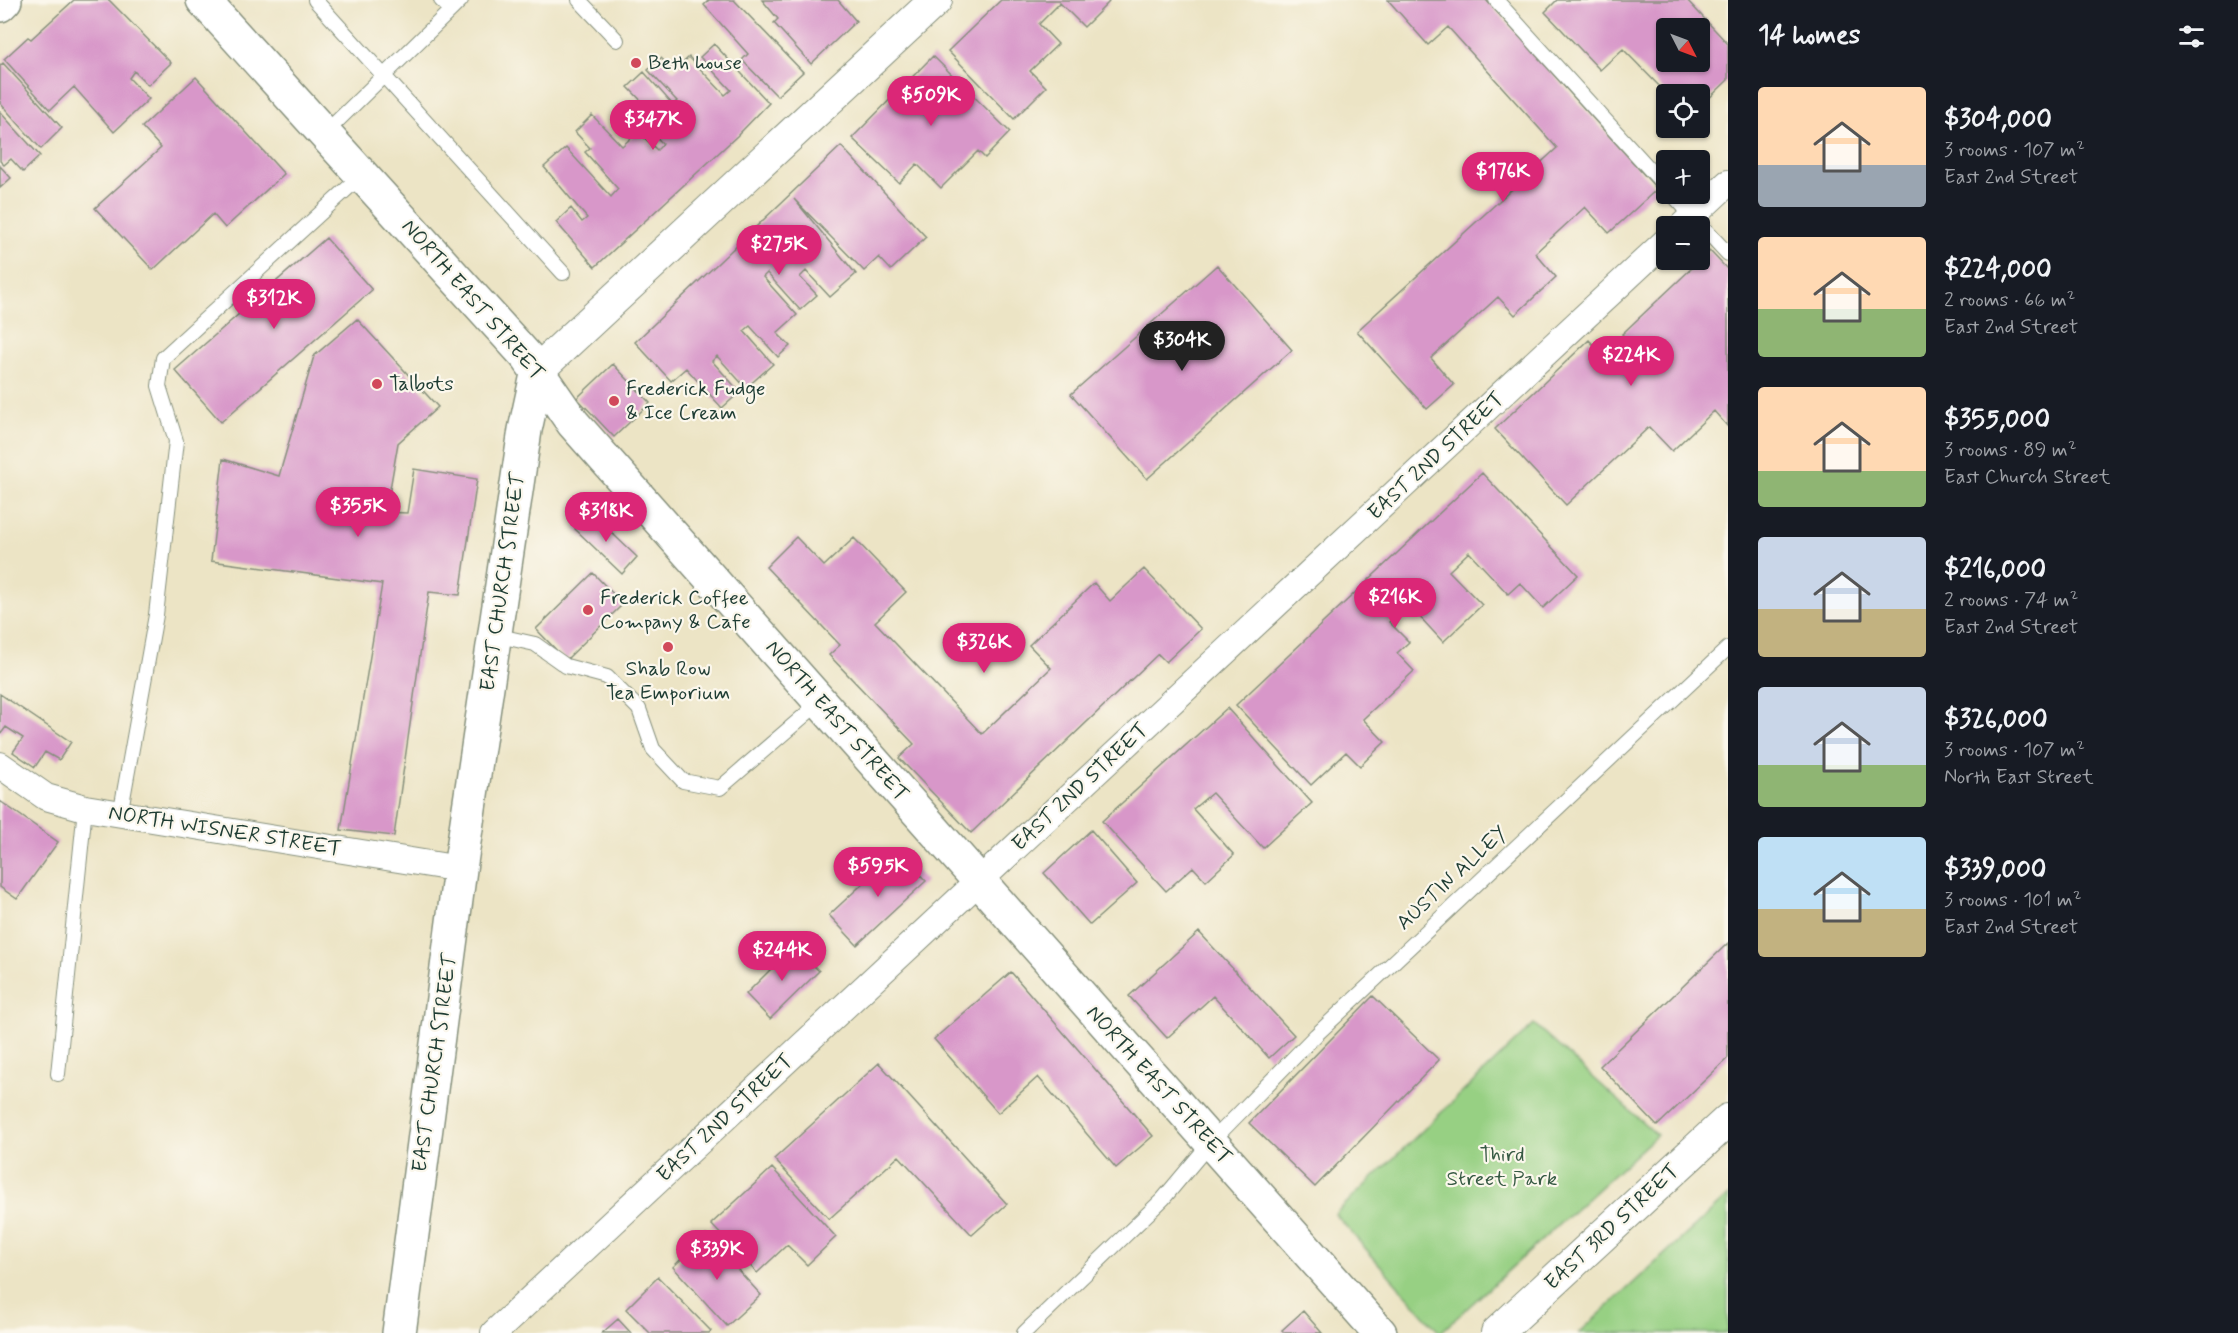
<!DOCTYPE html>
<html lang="en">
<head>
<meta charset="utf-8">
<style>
	body { margin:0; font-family:Mynerve,sans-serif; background:#242831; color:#f1f3f6; height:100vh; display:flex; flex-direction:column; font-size:22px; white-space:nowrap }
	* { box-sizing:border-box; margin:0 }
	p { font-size:20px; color:#9ea1a6 }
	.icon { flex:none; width:33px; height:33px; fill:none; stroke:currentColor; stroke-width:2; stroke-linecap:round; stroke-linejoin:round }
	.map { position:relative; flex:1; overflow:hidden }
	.sheet { display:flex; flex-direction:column; background:#171b24; width:510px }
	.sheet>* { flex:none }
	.needle { width:39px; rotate:132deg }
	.buttons { position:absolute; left:1656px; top:18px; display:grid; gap:12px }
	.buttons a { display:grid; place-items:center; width:54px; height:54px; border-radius:6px; background:#171b24; box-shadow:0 2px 4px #0004; font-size:30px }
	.price { position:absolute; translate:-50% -51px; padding:0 14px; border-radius:21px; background:#db2777; color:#fff; font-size:20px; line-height:39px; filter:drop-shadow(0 2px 3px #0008) }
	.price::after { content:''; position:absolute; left:50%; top:36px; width:18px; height:14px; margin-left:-9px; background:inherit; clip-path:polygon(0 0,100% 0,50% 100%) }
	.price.on { background:#222; color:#fff }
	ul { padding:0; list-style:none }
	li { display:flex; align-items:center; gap:18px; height:150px; padding:0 30px }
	li span { display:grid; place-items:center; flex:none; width:168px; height:120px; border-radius:6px; color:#555 }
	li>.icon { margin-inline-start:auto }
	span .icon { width:72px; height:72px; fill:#fffc; stroke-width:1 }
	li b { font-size:26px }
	h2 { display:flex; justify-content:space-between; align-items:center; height:72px; padding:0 30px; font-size:26px }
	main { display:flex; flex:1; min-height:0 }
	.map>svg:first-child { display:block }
</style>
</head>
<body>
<main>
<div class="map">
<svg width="1728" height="1333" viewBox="0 0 1728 1333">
	<rect width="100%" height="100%" fill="#fbf7ec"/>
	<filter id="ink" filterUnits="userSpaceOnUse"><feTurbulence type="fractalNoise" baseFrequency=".0167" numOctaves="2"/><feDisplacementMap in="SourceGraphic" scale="12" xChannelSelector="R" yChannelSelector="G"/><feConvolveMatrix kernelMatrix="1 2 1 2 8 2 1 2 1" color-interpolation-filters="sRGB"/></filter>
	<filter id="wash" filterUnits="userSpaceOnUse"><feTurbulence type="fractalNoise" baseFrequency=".008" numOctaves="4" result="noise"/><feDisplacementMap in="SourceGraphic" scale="24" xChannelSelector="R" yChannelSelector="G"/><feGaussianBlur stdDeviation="1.35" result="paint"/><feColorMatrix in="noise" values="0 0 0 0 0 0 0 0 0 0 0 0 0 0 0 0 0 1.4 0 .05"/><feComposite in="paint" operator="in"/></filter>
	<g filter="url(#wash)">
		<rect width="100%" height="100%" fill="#ece4c5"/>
		<!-- green -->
		<path fill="#97d083" stroke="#5b865c" stroke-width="1.5" d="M1534,1024L1657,1135L1440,1333L1335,1214Z
			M1728,1196V1333H1579Z"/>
		<g id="blocks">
			<!-- building -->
			<path fill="#d897c9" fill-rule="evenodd" d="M74,0H109L171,63L148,85L134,71L129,78L149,99L114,132L74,87L50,110L4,59L28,37L31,39Z
				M709,0H734L803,72L777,96L742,60L748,54L704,5Z
				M762,0H838L856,21L811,64L774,23L778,19Z
				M1001,0H1107L1109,2L1084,27L1060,3L1039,24L1058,44L1030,71L1046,87L1014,119L948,51Z
				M1388,0H1486L1657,189L1609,233L1585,207L1535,253L1556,277L1515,315L1498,297L1431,358L1454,385L1427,409L1357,331L1557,148L1448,27L1428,45Z
				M1557,0H1687L1728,44V80L1700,107V94H1667L1623,49L1600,70L1545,12ZM1666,28H1700V62H1666Z
				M714,44L769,103L737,136L595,267L556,222L571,208L582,222L587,218L544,167L566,148L611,197L618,189L585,152L590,148L575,132L592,115L622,146L638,132L657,150L663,144L645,125L655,115L628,87L644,72L673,105L677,101L648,70L661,58L674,71L689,57L725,95L731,90L700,57Z
				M933,56L1010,132L985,158L978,151L941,188L917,164L899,183L852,138Z
				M3,63L62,128L41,149L0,103V66Z
				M196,77L284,174L225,228L213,214L153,270L95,208L161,148L142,127Z
				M0,112L40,156L23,172L11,159L4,165L0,161Z
				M841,146L926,237L891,270L879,257L864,271L794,199L856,274L830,297L806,271L800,277L817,295L800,310L767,273L763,277L797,315L777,333L790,346L778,357L750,326L744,331L773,364L746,388L717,356L712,361L740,392L722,408L686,368L671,381L635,342Z
				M0,166L11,178L0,188Z
				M326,238L372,290L221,422L175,370Z
				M1710,251L1728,270V427L1714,411L1672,451L1649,427L1566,505L1495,429L1589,340L1620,373L1640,354L1622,334Z
				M1217,265L1292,350L1147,479L1071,394Z
				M357,319L438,407L398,443L386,512L407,513L414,469L477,479L460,595L429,592L394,836L341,830L382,584L211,561L223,459L279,476L314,356Z
				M613,364L650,403L614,437L577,398Z
				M1482,473L1578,575L1543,608L1520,583L1508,594L1469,552L1449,571L1482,605L1443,642L1408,604L1389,622L1409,642L1397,653L1414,671L1363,719L1385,742L1360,766L1346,752L1311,785L1236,705Z
				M590,512L637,557L622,574L575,529Z
				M796,537L824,566L854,538L906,592L875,622L982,734L1051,668L1029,645L1094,583L1110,601L1144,569L1201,629L1166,662L1158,654L971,833L899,758L914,744L829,655L840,645L766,567Z
				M593,573L623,604L566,660L536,629Z
				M0,694L71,742L59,760L45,752L35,767L13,752L23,738L6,727L0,735Z
				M1227,708L1312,803L1263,848L1212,793L1193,809L1234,855L1206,881L1193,867L1166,891L1102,821Z
				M0,801L58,842L17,899L0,887Z
				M1091,830L1137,883L1090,925L1044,873Z
				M898,851L926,881L857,945L829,915Z
				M1199,932L1294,1035L1269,1058L1213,996L1167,1038L1129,996Z
				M1728,943V1058L1657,1126L1600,1066Z
				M794,946L819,971L770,1019L746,994Z
				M1011,972L1153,1136L1116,1168L1038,1077L998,1113L934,1039Z
				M1373,996L1439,1060L1315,1187L1249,1123Z
				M879,1063L1007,1204L972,1235L899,1156L829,1219L774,1159Z
				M772,1168L836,1237L807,1265L787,1245L757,1273L711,1224Z
				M706,1235L761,1295L727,1326L673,1267Z
				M658,1277L711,1331L709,1333H650L626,1309Z
				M1303,1311L1322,1333H1285L1282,1330Z
				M618,1319L631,1333H602Z"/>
		</g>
	</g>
	<g filter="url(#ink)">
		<use href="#blocks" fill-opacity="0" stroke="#86907c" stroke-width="1.5"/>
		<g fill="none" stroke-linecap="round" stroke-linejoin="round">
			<!-- service casing -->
			<g stroke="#86907c" stroke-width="16">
				<path id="service" d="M315,0L563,273
					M441,0L451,10L461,0
					M579,0L617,40
					M1496,0L1666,187
					M324,134L451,10
					M1672,194L1728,254
					M495,635L535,644L566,666L607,677L639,709L653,749L683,781L720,788L820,702
					M120,815L156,615L176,441L159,386L163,358L362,175
					M58,1074L85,808
					M1024,1333L1163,1199L1210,1143L1316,1035L1728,648"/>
			</g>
			<!-- minor casing -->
			<g stroke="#86907c" stroke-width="28">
				<path id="minor" d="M1682,226L1728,183
					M0,765L46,797L85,808L460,869
					M494,1333L1666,241"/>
			</g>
			<!-- tertiary casing -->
			<g stroke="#86907c" stroke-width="34">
				<path id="tertiary" d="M538,370L936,0
					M1497,1333L1728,1120"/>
			</g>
			<!-- secondary casing -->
			<g stroke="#86907c" stroke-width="36">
				<path id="secondary" d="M203,0L528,358L573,423L1380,1333
					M399,1333L460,869L525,430L538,370"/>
			</g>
			<!-- primary casing -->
			<g stroke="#86907c" stroke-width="36">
				<path id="primary" d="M0,5L5,0"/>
			</g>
			<!-- service -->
			<use href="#service" stroke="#fff" stroke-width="14"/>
			<!-- minor -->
			<use href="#minor" stroke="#fff" stroke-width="26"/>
			<!-- tertiary -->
			<use href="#tertiary" stroke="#fff" stroke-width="32"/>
			<!-- secondary -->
			<use href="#secondary" stroke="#fff" stroke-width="33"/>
			<!-- primary -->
			<use href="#primary" stroke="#fff" stroke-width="33"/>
		</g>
	</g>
	<!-- markers -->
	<g fill="#d1495b" stroke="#fbf7ec" stroke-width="2">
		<circle cx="636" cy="63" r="6"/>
		<circle cx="377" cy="384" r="6"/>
		<circle cx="614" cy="401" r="6"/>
		<circle cx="588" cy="610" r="6"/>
		<circle cx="668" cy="647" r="6"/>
	</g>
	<g text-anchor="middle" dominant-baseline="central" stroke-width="4.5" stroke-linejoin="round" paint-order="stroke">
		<!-- poi labels -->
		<g font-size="21" fill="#1f3d34" stroke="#fbf7ec" text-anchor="start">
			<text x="648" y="63">Beth house</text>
			<text x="389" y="384">Talbots</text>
			<text x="626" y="389">Frederick Fudge<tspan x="626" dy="24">&amp; Ice Cream</tspan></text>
			<text x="600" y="598">Frederick Coffee<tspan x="600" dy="24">Company &amp; Cafe</tspan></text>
			<text x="668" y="669" text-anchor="middle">Shab Row<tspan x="668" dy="24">Tea Emporium</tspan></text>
		</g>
		<!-- street labels -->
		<g font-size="21" fill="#1f3d34" stroke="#fbf7ec">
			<text transform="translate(473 300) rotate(49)">NORTH EAST STREET</text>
			<text transform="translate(1436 456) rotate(-43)">EAST 2ND STREET</text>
			<text transform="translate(503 582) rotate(-82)">EAST CHURCH STREET</text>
			<text transform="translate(837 721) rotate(49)">NORTH EAST STREET</text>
			<text transform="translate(1080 787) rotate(-43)">EAST 2ND STREET</text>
			<text transform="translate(225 831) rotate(9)">NORTH WISNER STREET</text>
			<text transform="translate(1452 878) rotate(-43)">AUSTIN ALLEY</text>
			<text transform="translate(435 1063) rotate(-82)">EAST CHURCH STREET</text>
			<text transform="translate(1159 1085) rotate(48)">NORTH EAST STREET</text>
			<text transform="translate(725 1118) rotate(-43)">EAST 2ND STREET</text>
			<text transform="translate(1612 1227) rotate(-43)">EAST 3RD STREET</text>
		</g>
		<!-- park labels -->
		<g font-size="21" fill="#375a44" stroke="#fbf7ec">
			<text x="1502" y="1155">Third<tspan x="1502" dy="24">Street Park</tspan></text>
		</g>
	</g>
</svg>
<div class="buttons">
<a><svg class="needle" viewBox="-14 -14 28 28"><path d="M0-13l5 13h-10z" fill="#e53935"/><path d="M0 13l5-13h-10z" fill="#9ea1a6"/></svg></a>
<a><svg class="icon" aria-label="locate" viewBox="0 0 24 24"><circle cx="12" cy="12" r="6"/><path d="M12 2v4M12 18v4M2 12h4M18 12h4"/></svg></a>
<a>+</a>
<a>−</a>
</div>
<b class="price" style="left:931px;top:127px">$509K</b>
<b class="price" style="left:653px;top:151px">$347K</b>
<b class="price" style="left:1503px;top:203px">$176K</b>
<b class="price" style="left:779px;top:276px">$275K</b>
<b class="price" style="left:274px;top:330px">$312K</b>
<b class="price on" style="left:1182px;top:372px">$304K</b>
<b class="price" style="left:1631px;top:387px">$224K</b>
<b class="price" style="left:358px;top:538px">$355K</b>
<b class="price" style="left:606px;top:543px">$318K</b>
<b class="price" style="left:1395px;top:629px">$216K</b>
<b class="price" style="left:984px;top:674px">$326K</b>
<b class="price" style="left:878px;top:898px">$595K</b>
<b class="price" style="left:782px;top:982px">$244K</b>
<b class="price" style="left:717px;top:1281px">$339K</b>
</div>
<section class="sheet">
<h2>14 homes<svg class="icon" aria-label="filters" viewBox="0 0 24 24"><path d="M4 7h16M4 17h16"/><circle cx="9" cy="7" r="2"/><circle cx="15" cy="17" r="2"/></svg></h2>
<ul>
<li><span style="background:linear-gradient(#ffd9b3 65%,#9aa5b1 0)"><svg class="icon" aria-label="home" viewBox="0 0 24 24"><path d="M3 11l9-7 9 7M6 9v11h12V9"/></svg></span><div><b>$304,000</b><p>3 rooms · 107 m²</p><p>East 2nd Street</p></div></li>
<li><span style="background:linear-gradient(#ffd9b3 60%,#8fb573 0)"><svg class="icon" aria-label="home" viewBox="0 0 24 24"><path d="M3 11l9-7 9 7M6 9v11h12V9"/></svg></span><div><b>$224,000</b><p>2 rooms · 66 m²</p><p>East 2nd Street</p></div></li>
<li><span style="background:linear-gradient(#ffd9b3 70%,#8fb573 0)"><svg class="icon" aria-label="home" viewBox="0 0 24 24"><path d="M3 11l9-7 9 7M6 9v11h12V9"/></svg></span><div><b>$355,000</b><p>3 rooms · 89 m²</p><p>East Church Street</p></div></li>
<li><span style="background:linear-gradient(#c9d6e8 60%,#c2b280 0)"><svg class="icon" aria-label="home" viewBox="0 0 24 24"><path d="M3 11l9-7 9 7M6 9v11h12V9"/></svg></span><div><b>$216,000</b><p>2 rooms · 74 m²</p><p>East 2nd Street</p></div></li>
<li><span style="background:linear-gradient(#c9d6e8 65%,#8fb573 0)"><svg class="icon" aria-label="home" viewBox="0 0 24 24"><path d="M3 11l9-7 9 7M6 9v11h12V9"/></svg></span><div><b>$326,000</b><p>3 rooms · 107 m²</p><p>North East Street</p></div></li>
<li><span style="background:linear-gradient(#bfe0f5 60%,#c2b280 0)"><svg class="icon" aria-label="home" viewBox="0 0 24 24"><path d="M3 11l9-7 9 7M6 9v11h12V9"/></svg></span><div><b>$339,000</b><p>3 rooms · 101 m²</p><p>East 2nd Street</p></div></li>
</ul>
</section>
</main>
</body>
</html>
